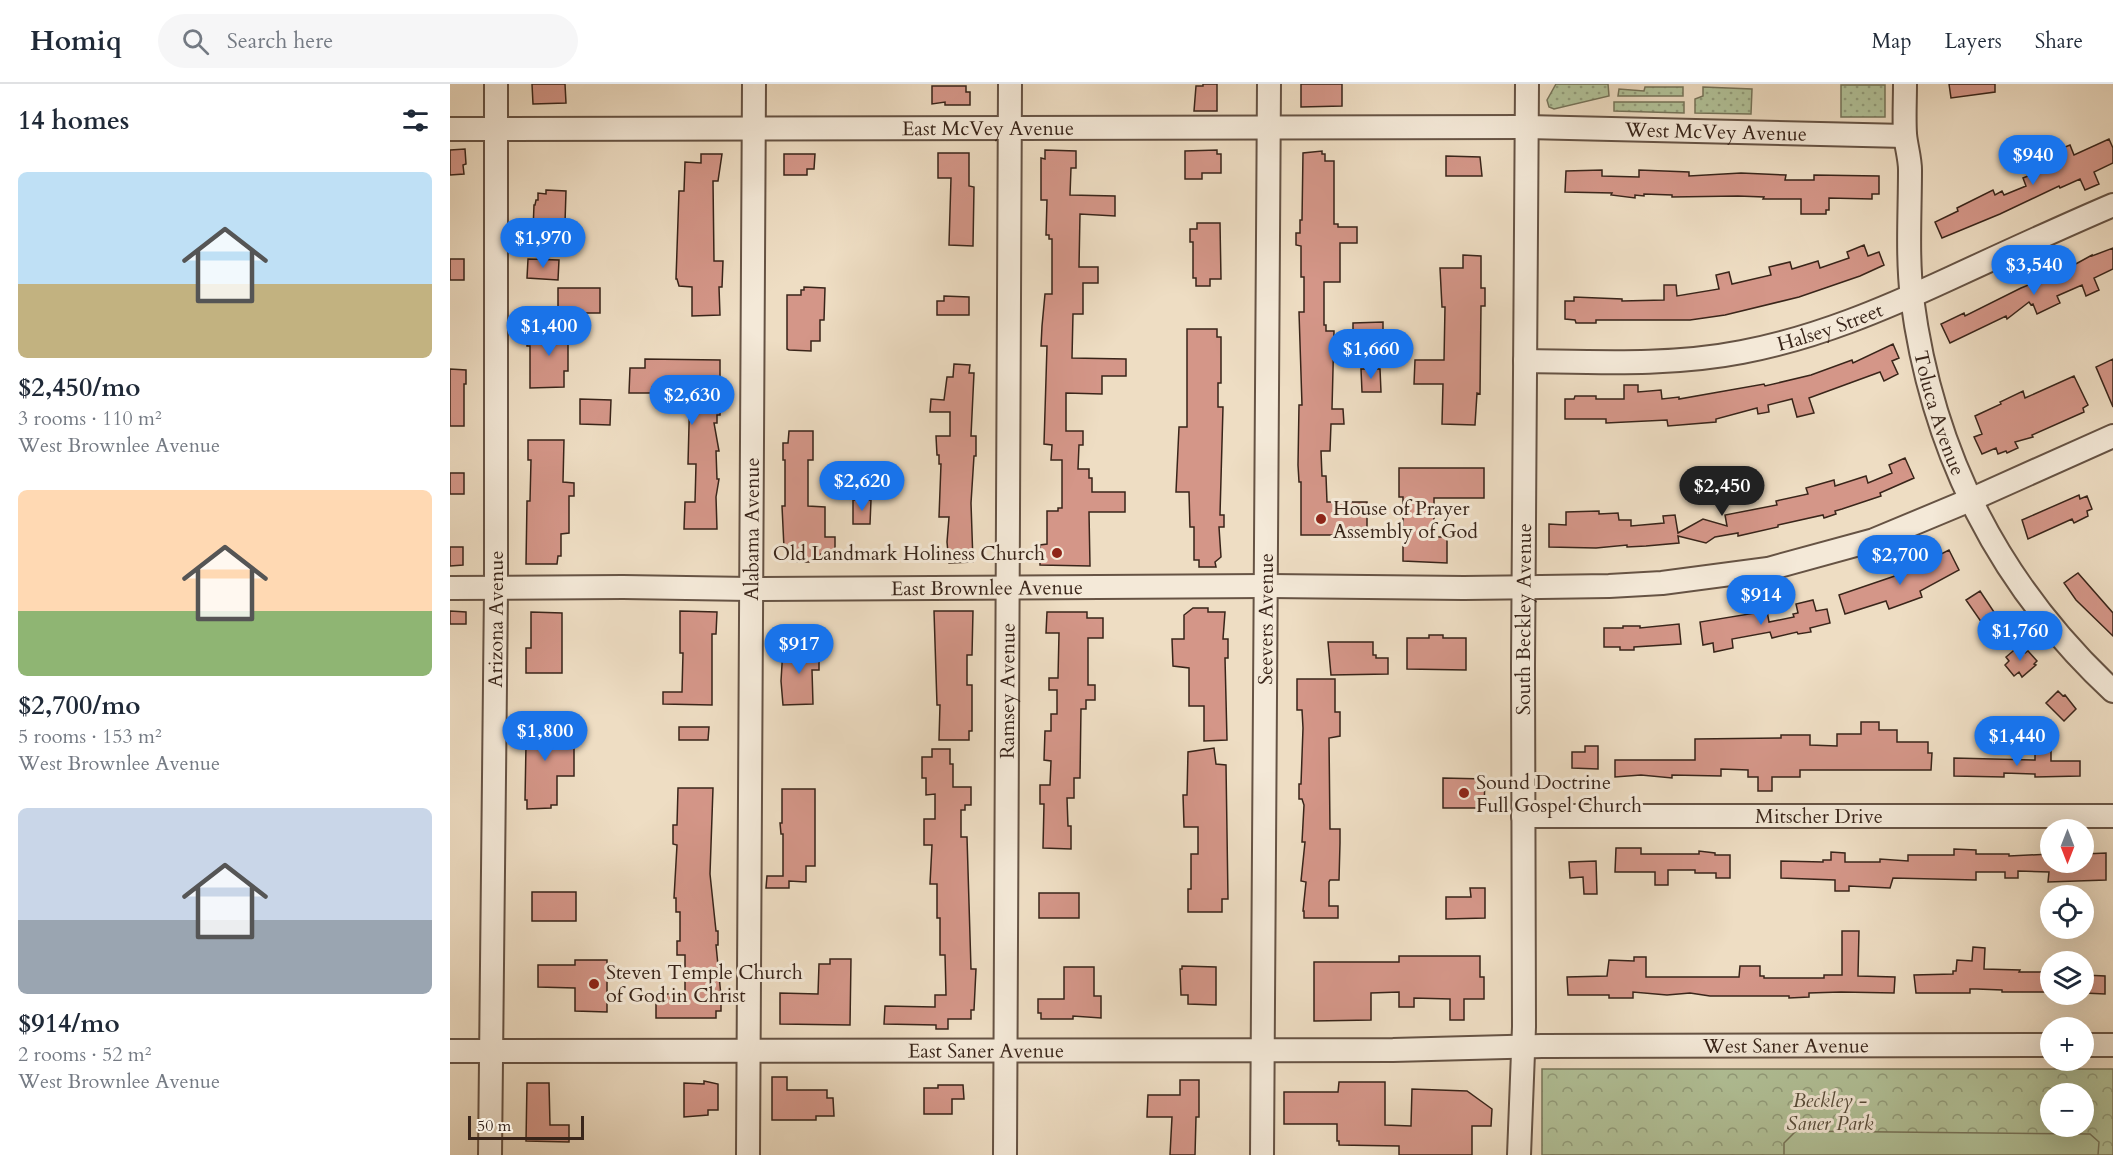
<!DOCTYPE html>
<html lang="en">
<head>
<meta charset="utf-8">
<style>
	body { margin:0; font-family:Cardo,serif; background:#f6f6f7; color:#1f2937; height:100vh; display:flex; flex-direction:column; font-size:22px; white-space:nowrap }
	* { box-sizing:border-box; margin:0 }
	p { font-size:20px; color:#747a83 }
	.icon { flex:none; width:33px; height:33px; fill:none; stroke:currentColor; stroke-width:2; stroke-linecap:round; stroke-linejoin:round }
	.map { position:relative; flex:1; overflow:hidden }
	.side { display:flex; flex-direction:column; background:#fff; width:450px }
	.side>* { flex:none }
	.needle { width:39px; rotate:180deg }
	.tools { position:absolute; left:1590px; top:735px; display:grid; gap:12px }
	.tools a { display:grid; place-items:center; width:54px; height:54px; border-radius:50%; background:#fff; box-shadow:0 6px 24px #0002; font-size:30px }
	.scale { position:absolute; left:18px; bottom:15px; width:116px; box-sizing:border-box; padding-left:6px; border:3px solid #39251a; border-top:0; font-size:16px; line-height:21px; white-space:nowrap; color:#39251a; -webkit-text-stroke:4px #f4e9d8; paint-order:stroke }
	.price { position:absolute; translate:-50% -51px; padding:0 14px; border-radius:21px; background:#1a73e8; color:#fff; font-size:20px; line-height:39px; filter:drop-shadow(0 2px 3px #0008) }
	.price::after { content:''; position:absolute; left:50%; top:36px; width:18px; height:14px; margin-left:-9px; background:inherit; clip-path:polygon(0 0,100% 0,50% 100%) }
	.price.selected { background:#222; color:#fff }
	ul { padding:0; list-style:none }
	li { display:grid; align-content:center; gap:12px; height:318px; padding:0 18px }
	li span { display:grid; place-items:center; height:186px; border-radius:9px; color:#555 }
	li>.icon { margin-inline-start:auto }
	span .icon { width:108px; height:108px; fill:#fffc; stroke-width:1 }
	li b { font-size:26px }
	h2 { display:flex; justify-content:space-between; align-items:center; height:72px; padding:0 18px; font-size:26px }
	header { display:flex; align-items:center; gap:36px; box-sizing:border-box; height:84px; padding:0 30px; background:#fff; border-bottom:2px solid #e0e1e3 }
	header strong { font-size:28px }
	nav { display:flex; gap:33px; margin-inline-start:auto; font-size:21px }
	.search { width:420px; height:54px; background:#f6f6f7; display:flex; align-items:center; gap:15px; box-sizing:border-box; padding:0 21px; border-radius:33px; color:#747a83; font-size:22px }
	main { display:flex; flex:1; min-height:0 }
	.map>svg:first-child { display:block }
</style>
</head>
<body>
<header>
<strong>Homiq</strong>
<div class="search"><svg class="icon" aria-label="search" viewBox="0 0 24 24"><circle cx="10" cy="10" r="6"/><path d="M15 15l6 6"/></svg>Search here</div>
<nav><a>Map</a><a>Layers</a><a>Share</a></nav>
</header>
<main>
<section class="side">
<h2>14 homes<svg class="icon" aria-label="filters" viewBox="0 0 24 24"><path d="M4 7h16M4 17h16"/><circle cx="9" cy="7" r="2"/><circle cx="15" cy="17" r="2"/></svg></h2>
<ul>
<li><span style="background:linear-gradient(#bfe0f5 60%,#c2b280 0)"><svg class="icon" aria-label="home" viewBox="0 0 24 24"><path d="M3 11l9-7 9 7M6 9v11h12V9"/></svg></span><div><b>$2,450/mo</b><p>3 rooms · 110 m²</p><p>West Brownlee Avenue</p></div></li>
<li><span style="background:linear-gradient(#ffd9b3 65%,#8fb573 0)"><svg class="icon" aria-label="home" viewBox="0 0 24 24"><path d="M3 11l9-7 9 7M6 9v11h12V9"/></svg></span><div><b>$2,700/mo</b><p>5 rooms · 153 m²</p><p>West Brownlee Avenue</p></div></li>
<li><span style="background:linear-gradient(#c9d6e8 60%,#9aa5b1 0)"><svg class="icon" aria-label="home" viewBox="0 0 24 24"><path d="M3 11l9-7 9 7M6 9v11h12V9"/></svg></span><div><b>$914/mo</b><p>2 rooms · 52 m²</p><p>West Brownlee Avenue</p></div></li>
</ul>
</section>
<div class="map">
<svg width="1663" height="1071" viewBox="0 0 1663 1071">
	<defs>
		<pattern id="grass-dots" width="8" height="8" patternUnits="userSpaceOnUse" patternTransform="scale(1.5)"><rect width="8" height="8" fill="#b2c299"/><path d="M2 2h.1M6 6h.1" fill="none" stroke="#929d7c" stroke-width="1.8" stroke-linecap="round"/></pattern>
		<pattern id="forest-crowns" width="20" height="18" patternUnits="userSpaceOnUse" patternTransform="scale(1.5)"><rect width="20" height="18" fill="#b2c299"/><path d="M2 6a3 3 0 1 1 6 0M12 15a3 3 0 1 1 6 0" fill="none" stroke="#929d7c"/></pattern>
	</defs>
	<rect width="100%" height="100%" fill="#eeddc3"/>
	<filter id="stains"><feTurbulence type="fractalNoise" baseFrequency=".00333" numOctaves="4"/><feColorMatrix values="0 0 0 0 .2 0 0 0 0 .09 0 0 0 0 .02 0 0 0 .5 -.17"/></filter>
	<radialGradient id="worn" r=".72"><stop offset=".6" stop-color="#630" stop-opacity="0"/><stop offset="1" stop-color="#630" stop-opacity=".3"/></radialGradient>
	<!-- grass -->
	<path fill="url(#grass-dots)" stroke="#76745a" stroke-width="1.5" d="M1106,0H1158L1159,12L1104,25L1099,23L1097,16Z
		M1391,1H1435V33H1391Z
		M1195,3H1233V12H1168L1169,5L1194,7Z
		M1253,3L1302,5L1301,30L1245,29V15L1253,12Z
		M1164,18H1234V29L1164,27Z"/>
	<!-- forest -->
	<path fill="url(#forest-crowns)" stroke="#76745a" stroke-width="1.5" fill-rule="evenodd" d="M1092,985H1663V1071H1092ZM1600,1010H1634V1042H1600Z"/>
	<!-- pitch -->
	<path fill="#b2c299" stroke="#76745a" stroke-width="1.5" d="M1346,1047L1640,1050L1649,1058L1648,1071H1334V1059Z"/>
	<!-- building -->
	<path fill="#d49688" stroke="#39251a" stroke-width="1.5" d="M82,0H115L116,19L83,20Z
		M753,0H767V27H744L746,2H753Z
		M851,0H892V22L851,23Z
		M1499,0H1545V8L1501,14Z
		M482,2H516V8H520V21H495V18L482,20Z
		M1659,55L1663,64V79L1644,88L1649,100L1635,106L1630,95L1610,104L1609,102L1550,130L1492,154L1485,138L1508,127L1507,124L1543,106L1545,111L1552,107L1554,111L1576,102L1573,94L1603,82L1598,70L1620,61L1624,71Z
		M15,65L16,80L13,81L14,90L0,91V66Z
		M595,66L626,67V84H621L620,111L665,112V132L630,130L629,183H648V199H633V230H623L622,274L676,275V292H652V310L616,309V347H633V361H629L628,385H639V394H642V408H675V428H639L640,482L590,481V461L597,460V427H608V424H612V376H601L602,361L594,360L597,262H591L592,242L595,210H602V155H599V151H596L597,116H591V74L595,75Z
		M767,66V70H771V89H752V95H735V67Z
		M872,67V70H875V77H884V140H888V143H907V159H890V198H874V241H876V247H884L882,325H893L894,340H881L880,367H871L872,392H876L877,418H917V451H851V398H849L848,381L849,321H852L849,228H854V193H851V162L846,161V149H850V136H852L853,69Z
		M488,69H519V102L524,103L523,162L499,161L501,94H488Z
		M251,70H272L268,97H263L264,177H273L272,203H269L270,231L242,232V203L229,202L227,195H226L229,107H234L235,78L251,79Z
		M334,70H365L364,85H357V91H334Z
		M996,72L1030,73L1032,92H996Z
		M1152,86V92L1189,93V86L1239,88V92L1291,89L1336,91L1335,96H1364V91L1429,92V110H1422V115L1379,114V126H1376V130H1351V115H1313L1314,113L1288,112L1222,113V111L1194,110V112L1185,111V114L1161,111L1162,109L1115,108L1116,87Z
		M96,106L116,107L115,139L122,138V163H110V169L64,147L83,146L84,121H85L86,116H88V109L96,110Z
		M747,139H770L771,195H760V202H746V194H743V158H740V145H747Z
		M1414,161L1418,172L1429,168L1434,181L1410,192L1349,213L1275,231L1240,236H1146V239H1126L1125,236L1115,235V217H1124V213L1172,215V217L1214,216V201H1226L1227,212L1269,205L1266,191L1279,188L1282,200L1321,191L1319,183L1340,178L1342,185L1368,177L1370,184L1399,174L1397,168Z
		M1663,164V185L1644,194L1649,206L1636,212L1632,201L1607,212L1610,219L1587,230L1583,220L1581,221L1579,218L1557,235L1556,232L1500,259L1491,240L1514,229L1515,232L1571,204L1613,187L1642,171V172Z
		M1013,171L1031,172V204H1035V222H1031L1030,310L1027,309L1025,341L992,340L993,300H964L965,276H994L995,223H992L990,184H1013Z
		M0,175H14V196H0Z
		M78,175L109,176L108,196L77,194Z
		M354,203L375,204L374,236H370V257H361V267L339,266L337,265V211H351V206H354Z
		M108,204H150V229H130V237H108Z
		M494,212L519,213V231H487V217H494Z
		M933,238V258H903V239Z
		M96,241H118V287H114V303L80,304V262H77V249H96Z
		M737,245H767V253H771V299H768V323H773L770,431H774V443H769L771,473L765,478L766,483H749V476H744V443H740L739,408H726L729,343H737Z
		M1443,260L1449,274L1442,277L1448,290L1434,297L1430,288L1359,314L1364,329L1347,333L1342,315L1318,321L1319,328L1308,330L1307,324L1266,335V338L1218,342L1217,336L1156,339V335H1115V315H1124L1125,312H1146V315H1174V301H1188V308L1211,306L1212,315L1229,313V315L1314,300L1315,302L1361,291L1402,276L1403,279Z
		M195,275L270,276V294H266V318H270V331H267V339H264L269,367H266L267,395H269L266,413L267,445H234L235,418H245L246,380H238L240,303H202L201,309H179L180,284H195Z
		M1663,275V323L1646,283Z
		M504,280L520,281L519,289H524L521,352H526V372H524L521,419L523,478L499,479L497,458L499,433H489L491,380H489V371H487L486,352H500V328H480L481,315L494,316L497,293H503Z
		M0,285L16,286V300H14V342H0Z
		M911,285H930L931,308H912Z
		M1624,292L1638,321L1633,324L1634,328L1582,351L1583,353L1565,358L1568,364L1557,369L1556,367L1548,370L1546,364L1532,370L1524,353L1532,350L1525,332L1551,320L1550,318L1573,307L1575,314Z
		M130,315L161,316L160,341L130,340Z
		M339,347H363V376H358V422L375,423V453H385V470H371V478H344V470H337V464H334L332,422H335V376H333V359H338Z
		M78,356H114L113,398L124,399V412H119V449L111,450V472H108L107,480H76L77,417H80L81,376H78Z
		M1455,374L1464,394L1430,409L1431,412L1392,425L1385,427L1386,430L1374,434L1373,431L1328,441V443L1288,452V449L1265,453L1256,459L1228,452L1229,459L1196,462L1177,463V461L1146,464L1099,463V440L1116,441V428L1149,427V430L1168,429L1169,436H1181V442L1214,439L1213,432L1225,431L1228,449L1253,435L1277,442L1275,431L1327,421L1326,417L1358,410L1356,404L1384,396L1385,402L1416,392L1418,399L1442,389L1439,381Z
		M949,384H1034V414H984V453H997V479L953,477V413H949Z
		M0,389H14V410H0Z
		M1629,411L1630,415L1637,412L1642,425L1637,427L1638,432L1624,439L1622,435L1578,455L1572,436Z
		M403,416H421L420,440H403Z
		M0,463H13V481L0,482Z
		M1499,466L1509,486L1470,507L1472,513L1439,525L1436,517L1395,530L1389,511L1483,479L1481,475Z
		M1628,489L1663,529V552L1626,516L1614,499Z
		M1530,507L1554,543L1541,552L1516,516Z
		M1363,516L1366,527L1377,525L1380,539L1360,544L1361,548L1348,550L1347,548L1322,554L1320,548L1282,555L1283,564L1264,568L1263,559L1253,561L1250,538L1317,527L1319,538L1344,533L1343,530L1348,529L1346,520Z
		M743,524H758V528H775L773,555H778V574H775L777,656L754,657V622H739V584L723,582L722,555H734V531Z
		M0,527L16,528V540H0Z
		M230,527L267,528L266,550H262V621L213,620V608H232L233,569H230Z
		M484,527H523L522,571H517V601H522V647H519V656H489L490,621H487Z
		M81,528L112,529V589H76V564H81Z
		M597,528H637V534H653V554H638V601H645V616H636V625H631L630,694H624V714H617L618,742H621V765L593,764L594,720H590V701H600L601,677L594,676L595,647H601V630H607V606H599V594H608L609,549H596Z
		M1229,540L1231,560L1184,563V566H1170V563H1154V544H1173V542H1190V544Z
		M979,551H993V554H1016V586L957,585V554H979Z
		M878,558H923V571H926V574H938V590L881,591Z
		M1569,562L1575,569L1578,567L1587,577L1584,580L1586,581L1572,593L1569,588L1564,592L1555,581L1559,577L1556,573Z
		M333,564L369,565V586H362L363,620L333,621L331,597Z
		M847,595H885V628H890V652L879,654L880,745H890V759L889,796H880L879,798V822H888V834H854V827H853L856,798L851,797L855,758H852L854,721L852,715H849V700H851L853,644L852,626H847Z
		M1608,607L1613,612L1615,611L1626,625L1614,637L1596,619Z
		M74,635H109V646H111L110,664H124V692H107V721H101V724L77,725V716H75L76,661Z
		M1411,638H1429V646H1447V658H1478V669H1482L1481,686H1350V693H1322V707H1308V693H1298V686L1271,685V692L1222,691V694L1191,691L1165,693V676H1245V655L1331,654V651H1360V661L1387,662V650H1411Z
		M229,643H259L258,656H229Z
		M1135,662H1148V685L1122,684V668H1135Z
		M764,664L766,680L776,681L778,815H772V828H738V805H741V770H748V743H734L733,711H737L738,668Z
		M482,665H500V680H503V703H521V721H515V726H511V753H517L521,885H526L524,926H521V935H498V945H486V941L434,940L435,922L485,923V911H496L495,871H490V834H487V800H480L482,761H474V735H485V710L476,711V694H472V673H482Z
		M1585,665H1601V677H1630V692L1585,693V690L1554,689V693L1504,692V674L1585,676Z
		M993,694L1035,695L1034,724H993Z
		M228,704H263L260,790L266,847H268V861H266L271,912V927H266V934H206V910H235V871H227V857H230V828H226V814H224L227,761L223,760V741H227Z
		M332,705H365V782H356V798L339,797V804H316L317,792H333V750H331L330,739H332Z
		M1166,764H1191V770H1249V767L1265,769V771H1280V794H1266V789H1245V786H1218V801H1205V788H1165Z
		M1504,765L1526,766V770H1559V772L1600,770V778H1634V770L1656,769V796L1598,798L1599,788L1568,787V794H1555V788H1526V796L1443,794L1440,804L1399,802V807H1385V796L1331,794V777L1373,778V776H1381V768L1395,769V778H1430V775L1458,777V771H1504Z
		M1146,777L1147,810H1134L1133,793L1120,794L1119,778Z
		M1020,804H1035V834L996,835V813H1021Z
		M82,808H126V837H82Z
		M589,809H629V834H589Z
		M1392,847H1409L1408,892L1445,893L1444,909L1391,908L1359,909V913L1339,914V912H1260L1240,909L1217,911L1183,908V914H1159V911H1118L1117,893L1157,892L1159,876L1184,877V873H1196V893H1289L1290,882H1310V892H1314V894H1374V891H1392Z
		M1523,863L1535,864L1534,885L1570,886L1569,888H1600V908H1552V906L1527,905H1520V909H1466L1464,891L1503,890V887H1506L1507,876L1522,877Z
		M949,872H1030V893H1034V915H1014V936H1000V915L964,914V923H949V908L921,909V936L864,937V878H949Z
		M380,875H401L400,941L330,940V909L368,910L369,880H380Z
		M125,876H157V928L125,927V904L88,903V881H125Z
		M732,882L766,883V921L738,920V911H731L730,885H732Z
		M614,883H644V912H651V934L623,932V935H591V929H588V915H614Z
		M1634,891L1655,892V910L1634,909Z
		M322,993H337V1006H377V1014H383L384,1032H366V1036H322Z
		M730,996H749V1033H746L745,1071H720L722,1033H697L698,1011H730Z
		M254,997L268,1000V1026H258V1031L234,1033V999L254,1000Z
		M889,998H935V1041L961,1042L962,1005L1017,1007L1042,1025L1041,1042H1022V1071H949V1062L889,1061V1057H887V1040H834V1008H888Z
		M77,999H99L100,1041H119V1058L76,1057Z
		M488,1001H513L514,1015H502V1030H474V1004H488Z"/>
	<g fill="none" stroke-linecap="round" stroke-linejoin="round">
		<!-- minor casing -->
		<g stroke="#665344" stroke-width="26">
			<g id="minor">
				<path id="s1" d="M1455,0C1455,17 1454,33 1455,50C1456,62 1460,74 1460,86C1460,129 1457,171 1462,214C1482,368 1549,501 1663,607"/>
				<path id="s2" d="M0,45L1077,43L1455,52"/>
				<path id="s3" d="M1075,277C1147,278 1221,282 1292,268C1366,254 1434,225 1501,194C1555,169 1609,144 1663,121"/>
				<path id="s4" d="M0,504L173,503L300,505L816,502L1014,504L1159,502L1212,499L1318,485L1424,456L1520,416L1663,352"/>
				<path id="s5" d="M1073,732H1663"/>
				<path d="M1634,961H1663"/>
				<path id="s6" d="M0,967L943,966L1092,962L1600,961"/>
				<path id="s7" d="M40,1071L46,504V0"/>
				<path id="s8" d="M298,1071L304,0"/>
				<path id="s9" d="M555,1071L560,0"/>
				<path id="s10" d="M812,1071L819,0"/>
				<path id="s11" d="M1069,1071L1074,943L1073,582L1077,0"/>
			</g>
		</g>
		<!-- minor -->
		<use href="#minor" stroke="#f4e9d8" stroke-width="22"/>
	</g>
	<!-- markers -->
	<g fill="#8f2418" stroke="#f4e9d8" stroke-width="2">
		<circle cx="871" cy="435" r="6"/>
		<circle cx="607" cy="469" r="6"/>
		<circle cx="1014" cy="709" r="6"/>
		<circle cx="144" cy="900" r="6"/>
	</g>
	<g text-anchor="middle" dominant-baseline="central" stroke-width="6" stroke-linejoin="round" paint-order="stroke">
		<!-- street labels -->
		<g font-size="20" fill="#39251a" stroke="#f4e9d8">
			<text stroke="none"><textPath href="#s2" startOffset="538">East McVey Avenue</textPath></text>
			<text stroke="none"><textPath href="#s2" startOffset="1266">West McVey Avenue</textPath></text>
			<text stroke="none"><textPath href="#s3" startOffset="309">Halsey Street</textPath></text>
			<text stroke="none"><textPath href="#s1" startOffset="333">Toluca Avenue</textPath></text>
			<text stroke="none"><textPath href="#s8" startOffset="626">Alabama Avenue</textPath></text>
			<text stroke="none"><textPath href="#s4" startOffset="537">East Brownlee Avenue</textPath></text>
			<text stroke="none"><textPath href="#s7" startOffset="536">Arizona Avenue</textPath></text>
			<text stroke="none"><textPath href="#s10" startOffset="536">Seevers Avenue</textPath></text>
			<text stroke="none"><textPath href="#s11" startOffset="536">South Beckley Avenue</textPath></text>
			<text stroke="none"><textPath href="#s9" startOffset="464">Ramsey Avenue</textPath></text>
			<text stroke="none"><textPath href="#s5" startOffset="296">Mitscher Drive</textPath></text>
			<text stroke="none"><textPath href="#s6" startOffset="1336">West Saner Avenue</textPath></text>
			<text stroke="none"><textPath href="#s6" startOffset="536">East Saner Avenue</textPath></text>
		</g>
		<!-- poi labels -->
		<g font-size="20" fill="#39251a" stroke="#f4e9d8" text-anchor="start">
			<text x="883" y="424">House of Prayer<tspan x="883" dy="23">Assembly of God</tspan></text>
			<text x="595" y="469" text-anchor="end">Old Landmark Holiness Church</text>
			<text x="1026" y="698">Sound Doctrine<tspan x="1026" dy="23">Full Gospel Church</tspan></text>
			<text x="156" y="888">Steven Temple Church<tspan x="156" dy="23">of God in Christ</tspan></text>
		</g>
		<!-- park labels -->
		<g font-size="20" font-style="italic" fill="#574c3a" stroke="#f4e9d8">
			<text x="1380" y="1016">Beckley -<tspan x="1380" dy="23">Saner Park</tspan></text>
		</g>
	</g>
	<rect width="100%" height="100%" filter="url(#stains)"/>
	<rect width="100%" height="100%" fill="url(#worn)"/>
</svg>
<div class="tools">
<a><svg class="needle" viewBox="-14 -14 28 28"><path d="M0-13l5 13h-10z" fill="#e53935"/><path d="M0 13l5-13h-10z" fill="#747a83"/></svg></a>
<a><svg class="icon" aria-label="locate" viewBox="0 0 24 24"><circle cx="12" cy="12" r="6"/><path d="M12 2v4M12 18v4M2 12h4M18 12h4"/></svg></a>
<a><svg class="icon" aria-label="layers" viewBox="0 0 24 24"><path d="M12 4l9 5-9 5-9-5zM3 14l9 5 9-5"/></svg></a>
<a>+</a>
<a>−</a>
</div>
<div class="scale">50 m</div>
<b class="price" style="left:1583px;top:102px">$940</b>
<b class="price" style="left:93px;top:185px">$1,970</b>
<b class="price" style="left:1584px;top:212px">$3,540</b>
<b class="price" style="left:99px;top:273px">$1,400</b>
<b class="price" style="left:921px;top:296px">$1,660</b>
<b class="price" style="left:242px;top:342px">$2,630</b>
<b class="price" style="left:412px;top:428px">$2,620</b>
<b class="price selected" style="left:1272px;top:433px">$2,450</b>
<b class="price" style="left:1450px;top:502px">$2,700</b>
<b class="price" style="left:1311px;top:542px">$914</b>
<b class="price" style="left:1570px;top:578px">$1,760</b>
<b class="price" style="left:349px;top:591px">$917</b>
<b class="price" style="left:95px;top:678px">$1,800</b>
<b class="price" style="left:1567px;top:683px">$1,440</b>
</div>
</main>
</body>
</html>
